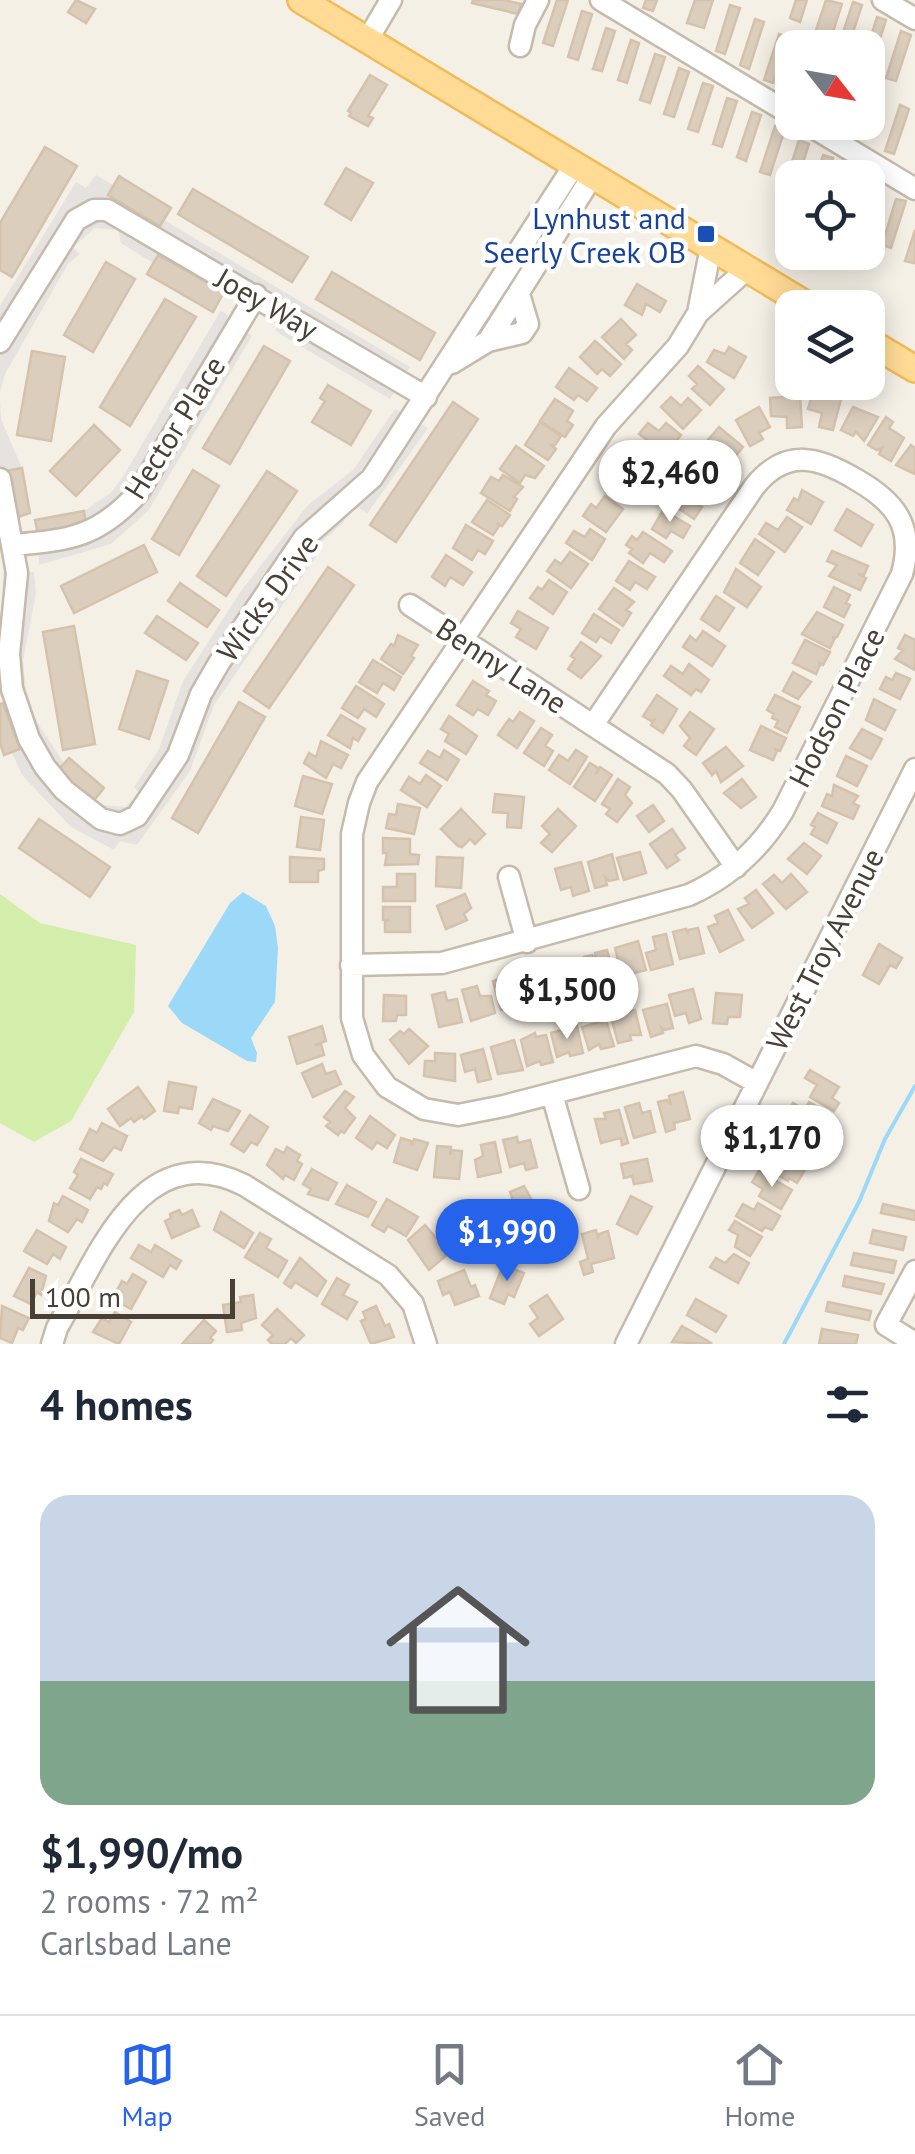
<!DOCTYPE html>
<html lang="en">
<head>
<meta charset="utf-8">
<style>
	body { margin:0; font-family:"PT Sans",sans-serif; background:#f6f6f7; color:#1f2937; height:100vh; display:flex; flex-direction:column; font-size:38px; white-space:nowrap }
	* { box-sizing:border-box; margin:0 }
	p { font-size:32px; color:#747a83 }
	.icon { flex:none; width:55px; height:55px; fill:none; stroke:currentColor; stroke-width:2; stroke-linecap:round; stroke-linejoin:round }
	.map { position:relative; height:1344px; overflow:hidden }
	.drawer { display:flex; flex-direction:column; background:#fff; flex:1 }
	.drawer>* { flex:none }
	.needle { width:65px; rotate:121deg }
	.buttons { position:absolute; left:775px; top:30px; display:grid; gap:20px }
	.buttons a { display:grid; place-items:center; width:110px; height:110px; border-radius:20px; background:#fff; box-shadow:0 5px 25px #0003; font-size:50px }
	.scale { position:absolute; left:30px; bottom:25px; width:205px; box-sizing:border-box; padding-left:10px; border:5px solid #494035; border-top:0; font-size:28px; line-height:35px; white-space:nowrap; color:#494035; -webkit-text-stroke:8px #fff; paint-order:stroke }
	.price { position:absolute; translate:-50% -85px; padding:0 22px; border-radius:35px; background:#fff; color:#222; font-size:32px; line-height:65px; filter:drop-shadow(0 2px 5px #0008) }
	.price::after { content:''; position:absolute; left:50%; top:60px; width:30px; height:22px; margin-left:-15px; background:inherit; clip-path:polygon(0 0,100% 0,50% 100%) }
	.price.selected { background:#2563eb; color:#fff }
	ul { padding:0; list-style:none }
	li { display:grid; align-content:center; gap:20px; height:530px; padding:0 40px }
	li+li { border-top:2px solid #e0e1e3 }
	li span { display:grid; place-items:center; height:310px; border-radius:30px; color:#555 }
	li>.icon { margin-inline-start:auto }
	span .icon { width:180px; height:180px; fill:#fffc; stroke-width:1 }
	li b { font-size:42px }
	h2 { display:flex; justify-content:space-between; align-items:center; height:120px; padding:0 40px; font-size:42px }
	.dock { display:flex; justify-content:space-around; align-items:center; height:140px; border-top:2px solid #e0e1e3; background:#fff; font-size:28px; color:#747a83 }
	.dock a { display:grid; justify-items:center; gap:5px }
	.dock .selected { color:#2563eb }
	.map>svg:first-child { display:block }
</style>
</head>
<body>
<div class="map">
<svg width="915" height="1344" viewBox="0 0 915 1344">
	<rect width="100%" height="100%" fill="#f5f0e6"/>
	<!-- green -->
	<path fill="#d3eeaa" d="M0,894L40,923L136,945L134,1012L71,1121L34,1142L0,1123Z"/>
	<!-- parking -->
	<path fill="#e6e2df" d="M96,175L113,185L108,195L159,226L164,220L410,367L390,399L275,331L281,323L158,255L153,263L121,243L118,230L95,228L73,247L80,254L68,264L5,374L0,392V306L76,182L86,188Z
		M221,310L252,336L148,511L111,544L39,565L38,534L86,525L84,511L112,492L127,470Z
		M0,400L1,419L22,468L0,508Z
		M395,409L428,428L367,514L359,508L348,513L343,523L311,551L316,557L214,705L190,771L137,845L120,841L114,850L71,827L22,775L12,753L20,749L0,694L3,571L34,572L36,593L23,661L26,689L37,722L91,804L125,807L139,793L134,787L159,749L183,681L241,591L308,505L353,470Z"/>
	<!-- water -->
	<path fill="#9cd8f8" d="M243,892L266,906L275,926L278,948L275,1002L251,1038L257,1053L256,1062L247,1061L182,1023L168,1006L230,903Z"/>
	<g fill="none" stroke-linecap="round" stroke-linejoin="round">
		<!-- stream -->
		<path stroke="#9cd8f8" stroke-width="4" d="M784,1344L859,1202L885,1139L915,1086"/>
	</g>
	<!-- building -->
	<path fill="#dbcebd" stroke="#d4c2ad" stroke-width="2.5" d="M76,0L95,9L86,23L68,12Z
		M473,0H504L521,4L518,14L472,3Z
		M557,0H568L553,46L543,43Z
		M646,0H657L653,11L643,8Z
		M695,0H713L704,28L687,23Z
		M796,0H807L800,22L790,18Z
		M826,0L842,4L831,38L815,33Z
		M853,2L862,5L848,48H838Z
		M730,5L740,8L725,54L716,51Z
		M582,11L592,14L578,60L568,57Z
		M877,17L886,20L874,57L868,55L867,48Z
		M755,19L764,22L749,69L740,65Z
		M606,28L615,31L602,71L593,69Z
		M901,31L911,35L896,81L886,78Z
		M779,34L788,37L773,83L764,80Z
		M631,40L639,43L627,83L618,80Z
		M655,54L665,57L650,103L640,100Z
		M792,54V83L784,80Z
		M679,68L689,72L674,117L664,114Z
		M370,75L387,85L368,116L373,118L368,126L349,116L351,113L348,111Z
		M703,83L713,86L698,132L688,129Z
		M874,96L883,98L870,138L862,136Z
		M727,98L737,101L722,147L713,144Z
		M900,105L909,109L894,154L885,151Z
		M752,112L761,115L746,161L737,157Z
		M775,126L785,129L770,175L760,172Z
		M799,140L809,144L798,178H792V190L784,187Z
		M45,147L77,166L12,277L0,270V223Z
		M823,155L833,158L827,178H816Z
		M346,168L373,183L351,220L325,204Z
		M119,176L171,208L160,226L108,195Z
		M871,184L881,188L868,231V197Z
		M193,189L308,257L292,282L178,214Z
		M896,199L906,201L891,248L882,245Z
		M915,230V260L914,263L905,261Z
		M158,255L224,292L213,312L147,274Z
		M106,262L135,279L93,352L64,335Z
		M332,272L435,333L420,360L316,299Z
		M637,284L666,301L660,312L646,304L642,315L625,305Z
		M165,299L196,317L130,426L100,407Z
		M621,319L636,335L626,344L632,350L624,359L602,337Z
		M595,341L621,364L610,376L602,369L597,374L580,357Z
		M264,346L290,361L230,464L203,448Z
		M729,347L746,357L734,378L707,362L714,350L725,354Z
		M32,351L65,357L51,441L17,435Z
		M698,366L724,389L710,405L692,389L697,384L689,376Z
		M569,368L597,388L587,401L578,395L574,400L556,387Z
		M328,385L371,411L351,445L312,422L325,401L320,398Z
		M813,392L841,399L833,430L819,427L822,413L808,409Z
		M800,396L802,427L787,428V417L771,416L770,398Z
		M671,397L681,406L688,398L701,410L683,429L661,407Z
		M555,399L573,411L567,421L573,425L565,437L540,421Z
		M453,402L478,419L396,542L370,525Z
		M759,407L770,427L759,433L763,439L750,446L736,420Z
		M853,407L878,417L864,441L856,432L853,436L841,430Z
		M886,417L893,422L889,428L904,438L891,461L879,454L882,448L877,450L868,445Z
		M540,422L561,436L555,445H551L556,449L548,460L525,445Z
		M648,423L659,431L666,423L681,435L666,454L639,434Z
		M94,425L120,450L76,496L50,471Z
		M719,427L743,447L733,459L719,448L713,455L703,446Z
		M911,445L915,448V474L896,465Z
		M516,446L544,466L535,478L525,475L520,483L500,469Z
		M698,453L721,467L711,478L719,483L712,495L683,477Z
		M22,468L30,513L15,518L6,471Z
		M618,468L637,480L620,500L606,492Z
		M193,470L219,486L179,555L152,539Z
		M267,471L297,491L226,596L197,576Z
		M503,475L523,487L514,497L517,499L510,511L481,493L491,477L499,481Z
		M687,488L702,499L698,504L702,507L694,519L675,506Z
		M802,490L823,502L811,524L787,510L794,498L798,501Z
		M605,496L623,509L606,532L583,516L591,504L596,508Z
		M487,500L510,515L502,526L497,523L499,526L493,535L472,522Z
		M847,509L873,525L861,546L835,530Z
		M663,510L690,526L683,538L671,531L666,538L652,529Z
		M84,511L86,525L38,534L35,520Z
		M787,517L802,527L785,552L759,534L766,523L778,530Z
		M466,525L493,541L485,554L478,550L472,560L453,548Z
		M590,529L605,539L592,560L566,543L574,531L585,537Z
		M643,532L672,551L664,562L650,553L643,563L629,553L632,549L626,545L632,536L637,540Z
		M755,539L774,552L758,575L740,563Z
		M144,545L157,572L74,613L61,586Z
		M832,551L868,566L864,575L858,574L866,578L860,590L829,576L837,565L827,561Z
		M570,552L588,564L571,588L547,571L555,560L561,564Z
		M446,555L472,572L463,585L450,577L445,586L432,577Z
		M629,561L655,577L647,589L635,582L630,590L616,581Z
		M328,567L354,585L269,708L244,691Z
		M736,569L761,587L747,607L724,592Z
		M549,580L567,592L553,614L530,598L538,587L542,590Z
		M180,583L219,610L207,627L168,601Z
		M834,587L850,595L846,603L850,605L844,617L824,607Z
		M614,588L634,602L626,610L631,613L623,626L599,609Z
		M716,596L734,608L719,631L701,619Z
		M518,611L548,628L536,649L516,637L521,629L511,623Z
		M817,612L843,625L837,637H832L835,638L830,648L802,634Z
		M594,614L619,630L611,643L600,636L596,642L582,633Z
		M157,616L198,643L186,660L145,633Z
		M74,626L95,744L63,750L43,632Z
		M703,631L725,646L712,666L683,647L690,636L696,641Z
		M398,635L418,645L411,656L414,658L403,674L381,659L391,644L394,646Z
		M905,635L915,640V670L895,659L903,650L898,648Z
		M805,640L830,652L823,665L818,662L820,665L816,674L793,663Z
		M581,642L601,656L581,678L568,669L575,659L571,656Z
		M373,660L401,677L394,690L383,683L377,693L359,682Z
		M689,664L709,680L701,692L696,689L691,695L664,676L671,666L683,674Z
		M137,671L168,681L149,739L119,729Z
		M793,672L811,682L798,699L783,691Z
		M896,673L910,679L900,699L880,689L886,677L892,680Z
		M473,681L489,691L486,695L496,701L488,715L478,709L473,715L457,705Z
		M356,686L384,704L376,717L364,709L358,718L342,708Z
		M657,695L677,709L663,733L651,725L654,720L651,721L643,716Z
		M775,695L800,707L787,733L775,727L778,721L772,718L774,714L767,710Z
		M874,699L895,710L885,730L866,720Z
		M239,702L265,717L198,833L172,818Z
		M3,703L20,749L4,755L0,743V704Z
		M520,712L534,721L517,748L498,735L509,719L513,722Z
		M690,712L714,729L696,755L684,746L690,738L680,726Z
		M341,715L365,729L358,741L353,738L350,748L328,735Z
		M449,716L477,736L466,754L445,741L449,734L441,729Z
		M761,726L786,738L780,751L774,749L777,751L773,760L750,750Z
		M541,728L552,735L545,746L553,751L544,766L524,753Z
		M862,729L882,739L871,759L850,748Z
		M321,741L348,755L341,768L333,764L326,778L304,763L309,753L316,757Z
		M726,747L743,766L721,782L716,771L712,775L703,763Z
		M444,750L459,760L447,780L420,763L428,751L440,758Z
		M576,750L587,757L570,784L549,770L559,755L568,761Z
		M846,756L867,766L857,786L837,776Z
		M69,758L104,788L91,804L56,773Z
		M590,763L598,768L596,774L600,767L612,775L595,801L574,787Z
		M426,775L441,786L427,807L401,790L409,777L420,784Z
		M303,776L332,784L322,814L295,806Z
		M618,779L630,787L625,795L632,803L617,822L606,814L610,809L602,804Z
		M742,779L756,797L741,808L724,793Z
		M834,785L858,796L853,803L859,806L853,819L822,806L827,794L832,796Z
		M495,794L524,797L521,828L507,827L508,813L493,812Z
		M398,804L420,808L414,834L386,828L389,814L396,815Z
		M653,805L664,821L649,832L637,816Z
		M461,809L485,834L475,844L470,839L462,847L458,846L441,829Z
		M558,809L576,826L552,852L541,843L550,834L542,826Z
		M818,813L837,823L827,843L811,834L815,827L811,825Z
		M301,817L324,820L320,850L297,847Z
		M39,819L110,867L90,897L19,848Z
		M672,829L685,848L675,855L679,860L667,868L650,844Z
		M383,838L410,839V854L419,855L418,864L385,865L387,853H383Z
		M804,843L821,856L807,874L788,859Z
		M640,852L646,873L624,880L617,858Z
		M612,854L618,879L609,881L605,877L607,885L595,888L588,862Z
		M290,857L324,859V869L318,871V882H290Z
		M437,857L463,858L461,888L436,886Z
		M581,862L589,891L573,896L571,887L561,890L555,869Z
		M397,874H415V901H383V887H397Z
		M791,874L807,892L786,909L763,884L774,875L782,883Z
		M756,890L773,913L752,928L738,909L749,904L745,898Z
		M465,894L471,908L464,914L467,920L446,929L437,906Z
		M383,907H410V932H385V922L389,920H383Z
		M728,910L743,940L720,952L708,927L718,923L715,916Z
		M698,928L704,953L680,959L673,932L686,929L688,934V930Z
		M666,934L673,964L651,970L646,953L656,950L653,937Z
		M638,941L646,970L622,976L615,948Z
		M879,944L902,958L896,968L890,965L879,984L863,975Z
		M607,950L614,976L590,983L584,957L592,955L596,959L595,953Z
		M567,961L571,973L580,971L586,992L564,999L554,965Z
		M548,966L554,995L531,1001L527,985L538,983L534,970Z
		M506,977L509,987H519L524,1004L501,1010L493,981Z
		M477,986L480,996H491L495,1013L471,1021L462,990Z
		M693,989L701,1019L689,1023L686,1013L675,1016L669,995Z
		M445,992L447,1001L457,999L462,1022L439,1027L432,995Z
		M716,993L742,995L740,1017H728L727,1024L713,1023Z
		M384,995L406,996V1015H397L396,1021H383Z
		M667,1004L673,1028L665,1030L661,1027L663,1033L651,1037L643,1010Z
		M635,1010L641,1035H630L631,1040L618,1043L611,1017Z
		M606,1020L614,1046L601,1049L599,1044L589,1050L582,1027Z
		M322,1026L326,1041L315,1045L321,1044L324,1055L297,1064L289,1037Z
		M577,1026L583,1053L570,1056L569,1052L557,1057L551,1033Z
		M409,1029L428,1046L409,1064L390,1040L400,1031L404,1034Z
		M535,1033L536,1037L546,1035L553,1062L541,1065L540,1061L527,1066L521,1040Z
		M514,1040L523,1070L498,1074L491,1047Z
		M483,1049L491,1079L478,1082L475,1069L465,1072L461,1055Z
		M435,1053L455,1054V1081L424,1076L425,1061H435Z
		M322,1064L326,1074L335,1071L341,1084L313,1097L302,1073Z
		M810,1070L839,1087L832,1098L839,1103L834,1111L810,1097L817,1085L805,1078Z
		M169,1082L196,1087L192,1109L179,1107L178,1113L164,1111Z
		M138,1087L155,1111L144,1119L142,1116L134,1122L131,1118L120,1126L108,1109Z
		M345,1091L354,1097L345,1108L355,1118L344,1133L341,1131L338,1135L326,1126L330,1122L324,1117Z
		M683,1092L690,1119L674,1123L675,1129L666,1132L658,1102L667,1100L671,1105L669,1096Z
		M213,1099L240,1111L228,1131L213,1126L211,1130L199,1123Z
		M809,1102L825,1111L813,1131L787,1115L793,1103L805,1110Z
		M639,1103L642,1113L650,1111L655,1132L634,1138L625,1107Z
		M619,1110L628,1143L622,1145L621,1138L601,1143L595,1119H606L604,1113Z
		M250,1115L268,1127L257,1145L251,1142L244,1152L231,1144Z
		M370,1116L395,1135L387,1148L377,1142L372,1149L356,1138Z
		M786,1121L813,1137L801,1157L785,1147L790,1139L778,1132Z
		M102,1123L127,1136L121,1150L114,1147L103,1161L80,1149L90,1129L97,1133Z
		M517,1137L518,1143L530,1140L537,1167L526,1170L524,1163L510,1167L503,1140Z
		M401,1138L411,1141L412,1146L414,1139L428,1143L417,1170L394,1162Z
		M495,1142L501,1172L478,1177L475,1160L483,1156L481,1145Z
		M437,1146L451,1147L450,1155L452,1150L462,1151L459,1179L434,1177Z
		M287,1147L300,1155L297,1161L302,1164L294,1180L285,1175L283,1179L267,1165L276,1149L284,1153Z
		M768,1153L780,1160L784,1153L799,1162L806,1168L797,1183L789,1178L788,1181L761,1165Z
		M81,1159L113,1174L107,1185L104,1183L101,1189L97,1187L90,1199L70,1188L78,1175L74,1172Z
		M647,1159L652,1181L634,1184L632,1176L624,1178L621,1164Z
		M312,1169L337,1183L328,1200L308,1194L311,1189L303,1184Z
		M759,1171L792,1190L781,1209L759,1196L763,1189L752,1182Z
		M347,1185L376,1202L368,1217L336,1204Z
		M524,1186L539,1213L513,1223L507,1206L514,1203L510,1192Z
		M63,1196L88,1210L82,1222L77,1219L68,1232L49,1221L54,1203L58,1205Z
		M631,1196L652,1207L637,1234L617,1224Z
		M387,1199L418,1217L406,1236L388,1226L384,1232L372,1225Z
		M758,1203L780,1216L772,1230L765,1227L762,1231L736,1216L743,1204L754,1210Z
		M883,1204L915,1211V1220L881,1213Z
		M179,1210L182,1215L192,1210L199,1226L172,1238L165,1221L171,1218L170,1214Z
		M221,1212L253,1233L244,1248L214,1230Z
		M735,1221L762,1237L750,1256L735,1247L738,1235L729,1230Z
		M547,1222L559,1230L555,1236L566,1242L555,1261L532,1247Z
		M425,1225L449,1253L429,1270L408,1240Z
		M37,1230L66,1247L60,1259L53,1254L47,1264L24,1251Z
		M596,1230L598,1239L599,1234L608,1231L614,1258L591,1264L593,1272L584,1275L580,1262L588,1259L582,1234Z
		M873,1230L906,1237L903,1250L870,1243Z
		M260,1233L271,1239L266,1248L287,1261L278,1277L245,1257Z
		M139,1245L151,1252L155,1245L181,1261L176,1269L170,1265L163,1277L131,1258Z
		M854,1253L896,1261L893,1273L851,1265Z
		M734,1254L749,1263L738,1283L710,1267L716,1258L725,1263Z
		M300,1258L326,1281L317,1296L295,1282L291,1288L284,1283Z
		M503,1265L524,1273L514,1297L508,1294L504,1304L490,1298Z
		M29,1268L46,1276L41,1295L37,1292L31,1304L14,1296Z
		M464,1270L471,1287L475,1285L479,1296L455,1305L450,1292L443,1295L438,1281Z
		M133,1274L146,1282L131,1309L117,1301L122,1292L117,1290L122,1281L127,1284Z
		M845,1276L884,1284L881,1294L843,1286Z
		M337,1278L349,1285L343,1295L357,1302L347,1319L322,1304Z
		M253,1295L256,1318L241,1323L242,1330L227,1332L223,1305L241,1302L240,1297Z
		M547,1295L563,1319L539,1336L530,1324L538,1318L530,1306Z
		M696,1299L726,1316L716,1332L687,1315Z
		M828,1302L871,1311L869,1320L826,1311Z
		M2,1306L29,1318L23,1330L18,1328L12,1343L0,1338Z
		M376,1306L385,1326L389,1324L394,1337L371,1344L361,1321L366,1319L363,1312Z
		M277,1309L304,1335L296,1343L291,1338L285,1344H272L268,1340L273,1335L262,1325Z
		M115,1312L131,1322L119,1344L93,1332L102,1318L109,1322Z
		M204,1320L216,1331L210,1338L213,1340L210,1344H182Z
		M682,1326L711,1343L710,1344L672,1342Z
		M822,1329L858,1335L856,1344H819Z"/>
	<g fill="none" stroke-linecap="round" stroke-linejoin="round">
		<!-- minor casing -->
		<g stroke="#c5baab" stroke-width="25">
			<path id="minor" d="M601,0L792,115
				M883,0L915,19
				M368,39L391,0
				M520,46L525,25L538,0
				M804,122L915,189
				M747,269L698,313L678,346L606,426L367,782L359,803L352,834V1018L363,1055L387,1087L424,1109L458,1115L504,1106L696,1056L723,1064L757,1083
				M698,313L711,247
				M488,341L522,333L528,324L519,294
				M0,342L76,220L94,210H107L426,397
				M452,363L488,341L593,175
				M0,479L17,573L9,654L12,689L29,739L45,767L64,790L101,819L120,824L137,816L178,755L201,694L219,663L304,538L372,478L575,164
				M13,545C70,540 98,537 138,493L256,295
				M410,605L667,774L682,790L736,867
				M509,877L527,942
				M351,965L442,963L689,895C729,877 760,849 783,811L902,574C915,526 895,502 857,480C819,457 786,447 754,487L593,725
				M552,1094L579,1189
				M915,1271L886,1325L915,1343
				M52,1344L57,1328C97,1259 141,1134 244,1185L388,1275L413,1304L426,1344
				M626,1344L915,769"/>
		</g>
		<!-- major casing -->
		<g stroke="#f1bb58" stroke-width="30">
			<path id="major" d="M301,0L812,308
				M868,341L915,369"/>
		</g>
		<!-- minor -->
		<use href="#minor" stroke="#fff" stroke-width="20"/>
		<!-- major -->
		<use href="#major" stroke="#ffdb95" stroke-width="25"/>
	</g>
	<!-- markers -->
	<rect fill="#1a4fb4" stroke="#fff" stroke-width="4" x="696" y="224" width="20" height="20" rx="5"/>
	<g text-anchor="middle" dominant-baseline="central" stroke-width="9" stroke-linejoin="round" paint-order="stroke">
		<!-- transit labels -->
		<g font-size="30" fill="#164399" stroke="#fff" text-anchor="end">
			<text x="686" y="217">Lynhust and<tspan x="686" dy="34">Seerly Creek OB</tspan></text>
		</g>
		<!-- street labels -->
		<g font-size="30" fill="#494035" stroke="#fff">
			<text transform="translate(267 303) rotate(30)">Joey Way</text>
			<text transform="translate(174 427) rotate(-58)">Hector Place</text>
			<text transform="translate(267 597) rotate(-54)">Wicks Drive</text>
			<text transform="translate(502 665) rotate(33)">Benny Lane</text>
			<text transform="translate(836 707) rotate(-63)">Hodson Place</text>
			<text transform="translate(824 949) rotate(-63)">West Troy Avenue</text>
		</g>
	</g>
</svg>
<div class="buttons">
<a><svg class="needle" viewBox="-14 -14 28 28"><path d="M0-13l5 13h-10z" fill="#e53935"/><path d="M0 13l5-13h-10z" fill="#747a83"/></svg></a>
<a><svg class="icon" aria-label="locate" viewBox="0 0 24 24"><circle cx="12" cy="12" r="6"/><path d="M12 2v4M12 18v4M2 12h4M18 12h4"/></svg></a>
<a><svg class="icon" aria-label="layers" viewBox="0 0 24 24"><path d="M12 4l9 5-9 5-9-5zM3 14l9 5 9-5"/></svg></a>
</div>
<div class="scale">100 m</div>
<b class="price" style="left:670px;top:525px">$2,460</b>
<b class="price" style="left:567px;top:1042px">$1,500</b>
<b class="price" style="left:772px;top:1190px">$1,170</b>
<b class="price selected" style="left:507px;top:1284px">$1,990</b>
</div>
<section class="drawer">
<h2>4 homes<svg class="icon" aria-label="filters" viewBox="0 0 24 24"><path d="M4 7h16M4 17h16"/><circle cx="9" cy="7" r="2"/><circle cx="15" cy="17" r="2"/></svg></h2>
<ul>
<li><span style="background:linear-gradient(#c9d6e8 60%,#7fa58c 0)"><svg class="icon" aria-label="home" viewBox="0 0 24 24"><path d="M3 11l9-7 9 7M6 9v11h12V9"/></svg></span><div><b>$1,990/mo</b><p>2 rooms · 72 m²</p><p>Carlsbad Lane</p></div></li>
</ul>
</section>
<nav class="dock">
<a class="selected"><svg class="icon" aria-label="map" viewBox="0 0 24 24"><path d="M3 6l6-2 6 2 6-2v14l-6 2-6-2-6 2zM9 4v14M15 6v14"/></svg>Map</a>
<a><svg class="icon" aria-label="saved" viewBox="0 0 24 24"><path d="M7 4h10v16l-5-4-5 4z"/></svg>Saved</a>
<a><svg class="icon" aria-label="home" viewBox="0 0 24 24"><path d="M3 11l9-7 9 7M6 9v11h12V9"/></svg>Home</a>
</nav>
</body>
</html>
